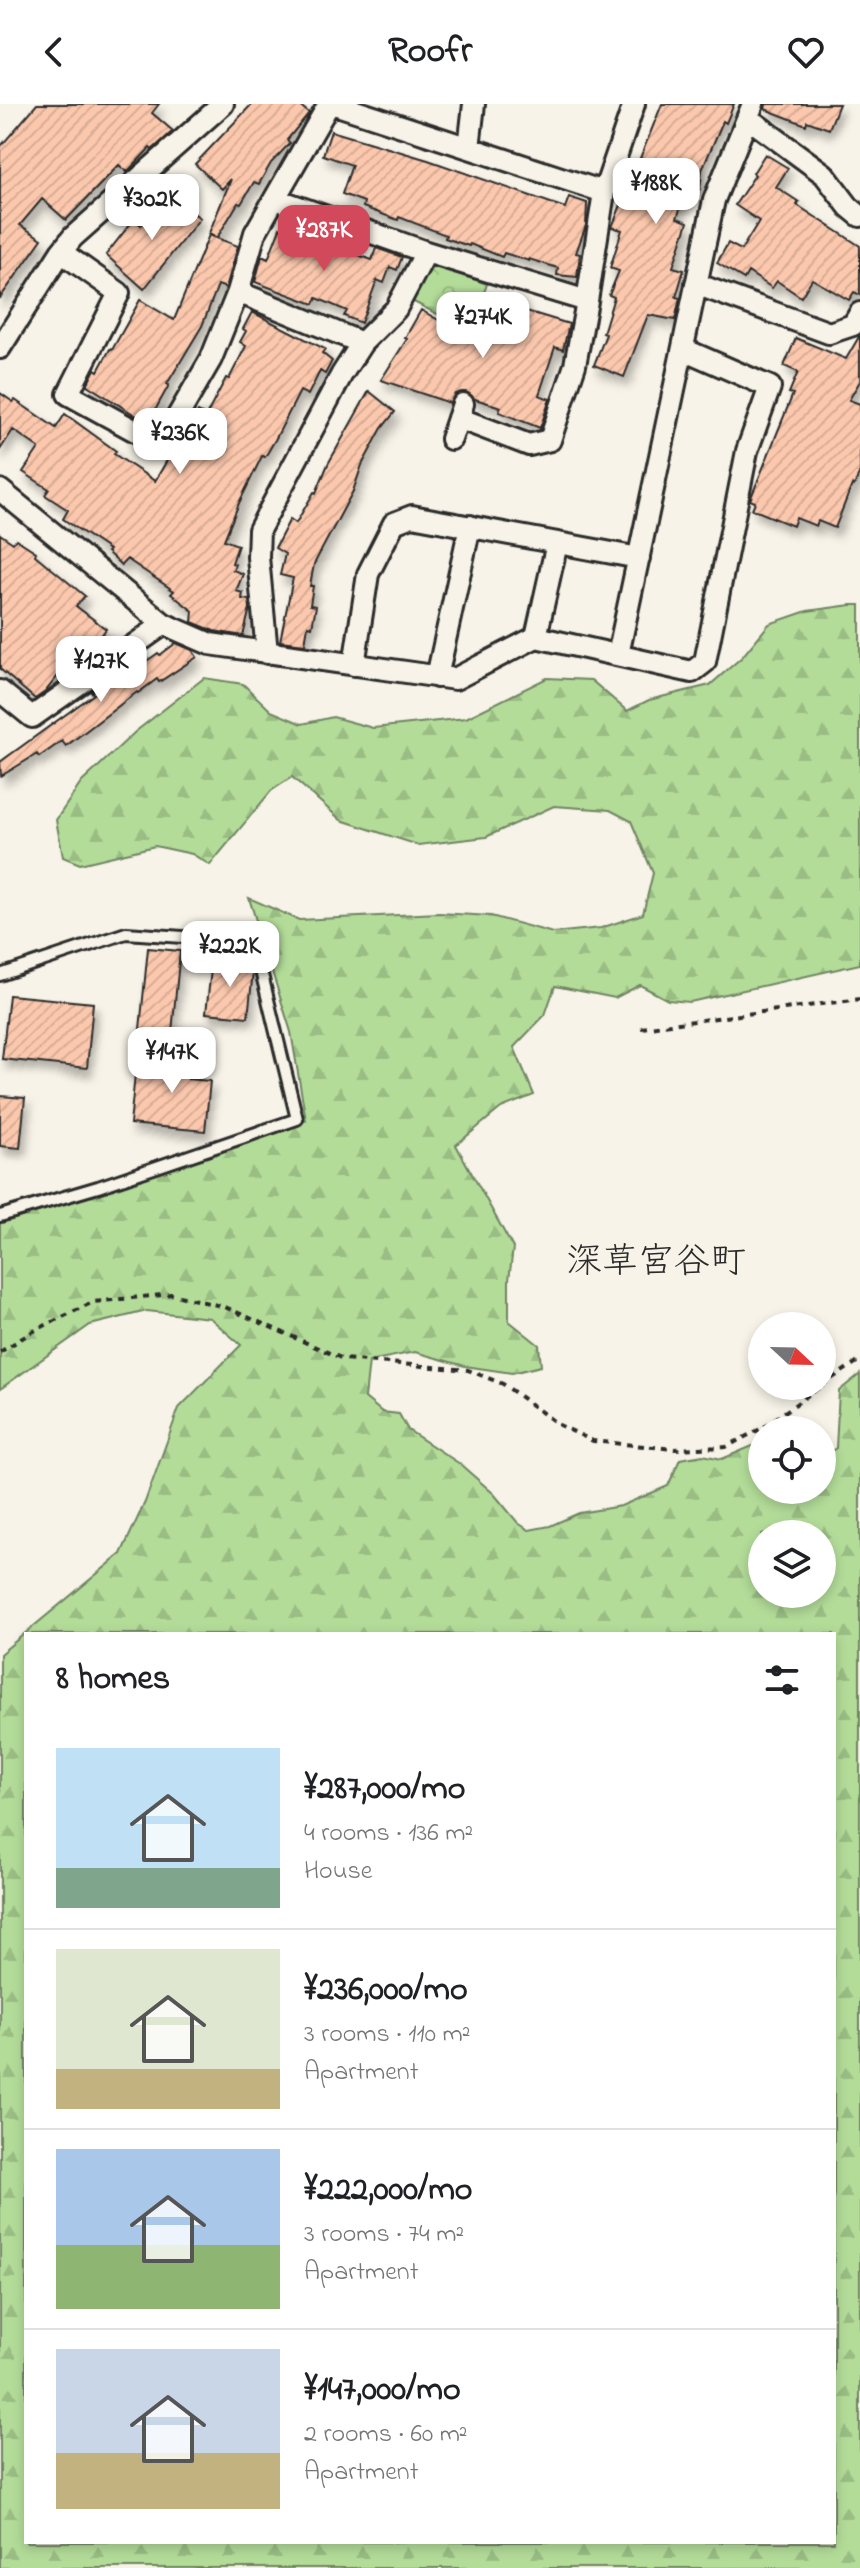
<!DOCTYPE html>
<html lang="en">
<head>
<meta charset="utf-8">
<style>
	body { margin:0; font-family:"Indie Flower","Klee One",sans-serif; background:#f6f6f6; color:#202124; height:100vh; display:flex; flex-direction:column; font-size:30px; white-space:nowrap }
	* { box-sizing:border-box; margin:0 }
	p { font-size:26px; color:#757577 }
	.icon { flex:none; width:44px; height:44px; fill:none; stroke:currentColor; stroke-width:2; stroke-linecap:round; stroke-linejoin:round }
	.map { position:relative; flex:1; overflow:hidden }
	.panel { position:absolute; left:24px; top:1528px; width:812px; height:912px; display:flex; flex-direction:column; background:#fff; border-radius:0px; box-shadow:0 4px 12px #0003 }
	.panel>* { flex:none }
	.needle { width:52px; rotate:112deg }
	.buttons { position:absolute; left:748px; top:1208px; display:grid; gap:16px }
	.buttons a { display:grid; place-items:center; width:88px; height:88px; border-radius:50%; background:#fff; box-shadow:0 4px 12px #0003; font-size:40px }
	.price { position:absolute; translate:-50% -68px; padding:0 18px; border-radius:16px; background:#fff; color:#222; font-size:26px; line-height:52px; filter:drop-shadow(0 2px 4px #0008) }
	.price::after { content:''; position:absolute; left:50%; top:48px; width:24px; height:18px; margin-left:-12px; background:inherit; clip-path:polygon(0 0,100% 0,50% 100%) }
	.price.selected { background:#d1495b; color:#fff }
	ul { padding:0; list-style:none }
	li { display:flex; align-items:center; gap:24px; height:200px; padding:0 32px }
	li+li { border-top:2px solid #e0e0e0 }
	li span { display:grid; place-items:center; flex:none; width:224px; height:160px; border-radius:0px; color:#555 }
	li>.icon { margin-inline-start:auto }
	span .icon { width:96px; height:96px; fill:#fffc; stroke-width:1 }
	li b { font-size:34px }
	h2 { display:flex; justify-content:space-between; align-items:center; height:96px; padding:0 32px; font-size:34px }
	header { display:flex; justify-content:space-between; align-items:center; height:104px; padding:0 32px; background:#fff; font-size:36px; font-weight:700 }
	.map>svg:first-child { display:block }
</style>
</head>
<body>
<header><svg class="icon" aria-label="back" viewBox="0 0 24 24"><path d="M15 5l-7 7 7 7"/></svg>Roofr<svg class="icon" aria-label="heart" viewBox="0 0 24 24"><path d="M12 20l-8-8c-3-5 5-10 8-4 3-6 11-1 8 4z"/></svg></header>
<div class="map">
<svg width="860" height="2464" viewBox="0 0 860 2464">
	<defs>
		<pattern id="forest-firs" width="22" height="20" patternUnits="userSpaceOnUse" patternTransform="scale(2)"><rect width="22" height="20" fill="#b3dc99"/><path d="M5 1l3.5 6h-7zM16 11l3.5 6h-7z" fill="#9abd84"/></pattern>
		<pattern id="park-crowns" width="20" height="18" patternUnits="userSpaceOnUse" patternTransform="scale(2)"><rect width="20" height="18" fill="#b3dc99"/><path d="M2 6a3 3 0 1 1 6 0M12 15a3 3 0 1 1 6 0" fill="none" stroke="#9abd84"/></pattern>
		<pattern id="building-hatch" width="6" height="6" patternUnits="userSpaceOnUse" patternTransform="scale(2)"><rect width="6" height="6" fill="#fcc8ad"/><path d="M-1 1l2-2M0 6l6-6M5 7l2-2" fill="none" stroke="#d8ac95"/></pattern>
		<filter id="shadow"><feDropShadow dx="4.5" dy="8" stdDeviation="4" flood-color="#0004"/></filter>
	</defs>
	<rect width="100%" height="100%" fill="#f7f3e8"/>
	<filter id="ink" filterUnits="userSpaceOnUse"><feTurbulence type="fractalNoise" baseFrequency=".0125" numOctaves="2"/><feDisplacementMap in="SourceGraphic" scale="16" xChannelSelector="R" yChannelSelector="G"/><feConvolveMatrix kernelMatrix="1 2 1 2 8 2 1 2 1" color-interpolation-filters="sRGB"/></filter>
	<g filter="url(#ink)">
		<!-- forest -->
		<path fill="url(#forest-firs)" stroke="#6f8462" stroke-width="2" fill-rule="evenodd" d="M851,501H860V860L690,898L668,896L640,881L615,894L555,882L545,911L514,943L534,991L501,1004L456,1041L513,1144L509,1176V1217L539,1241L541,1262L512,1269L465,1262L415,1248L369,1257L365,1294L382,1308L399,1310L408,1326L460,1360L494,1390L518,1419L529,1426L550,1422L579,1409L621,1402L668,1382L680,1355L703,1351L722,1355L762,1338V1386H822V1353L836,1344L839,1287L860,1270V2464H0V1550L121,1450L145,1398L179,1304L241,1241L210,1214L147,1207L90,1221L0,1285V1117L205,1053L306,1016L291,928L249,794L299,816L439,809L491,812L553,829L601,824L643,810L653,769L631,717L610,706L554,702L486,733L418,741L341,716L292,673L271,687L210,761L192,750L155,742L80,760L63,753L56,716L81,679L135,628L204,574L243,580L271,607L302,620L333,613L373,624L466,614L547,574L591,576L627,607L649,596L710,581L742,553L769,520L807,507ZM762,1430H822V1490H762ZM26,1530H834V2438H26Z"/>
		<!-- park -->
		<path fill="url(#park-crowns)" stroke="#6f8462" stroke-width="2" d="M439,163L487,180L473,221L435,209L408,195L423,166Z"/>
		<!-- building -->
		<path fill="url(#building-hatch)" stroke="#2b2b2b" stroke-width="2" filter="url(#shadow)" d="M37,0H159L152,9L173,27L152,46L150,44L127,68L119,61L66,116L42,95L20,121L42,135L0,194V43Z
			M252,0H298L309,9L287,36L290,39L271,59L259,80L254,78L241,100L238,99L217,134L209,129L231,75L222,85L195,60Z
			M662,0H734L726,19L723,17L702,66L700,85L688,83L677,114L688,118L673,163L684,166L676,193L680,194L675,216L648,211L624,273L594,261L606,230L603,229L614,193L609,191L619,167L610,164L622,126L612,123Z
			M766,0H839L829,25L807,17L806,21L765,5Z
			M331,27L428,56L565,104L569,93L587,99L586,121L576,149L580,150L577,173L557,171L558,164L529,155V157L504,149L502,153L470,140L469,142L445,134L446,131L399,113L398,116L363,103L364,98L342,90L352,61L323,51Z
			M765,50L788,64L776,83L799,98L797,101L860,142V191L854,188L849,196L812,175L801,193L777,177L772,184L748,168L744,175L717,159L728,139L741,146L759,117L735,101L755,71L753,69Z
			M174,94L200,114L144,185L106,151L134,115L141,121L155,103L163,109Z
			M280,124L372,156L376,144L402,153L397,166L390,163L384,179L377,176L361,219L344,212L347,207L317,194L314,200L255,178L262,152L268,155Z
			M209,131L238,142L226,184L218,181L202,222L167,280L169,281L148,319L87,281L95,265L98,267L110,245L112,246L140,196L174,216Z
			M487,195L569,220L563,246L555,243L539,291L550,295L540,324L499,308L501,303L475,295L466,288L455,290L450,299L381,276L407,235L405,234L421,206L454,225L456,222L476,228Z
			M252,208L325,245L322,249L332,257L325,270L320,267L308,291L300,287L275,336L265,353L262,352L239,399L224,436L238,441L232,459L235,460L233,466L243,470L236,487L243,489L242,495L249,496L250,504L243,532L214,527L192,518L193,507L171,490L174,487L127,455L121,461L107,448L109,446L63,415L68,406L45,391L49,385L23,368L39,344L13,326L0,346V289L13,298L15,296L56,324L65,310L116,347L114,350L155,377L181,332L185,334L198,308L206,312L226,274L229,275L246,242L240,238L246,227L243,225Z
			M860,231V277L849,296L860,300V368L854,382L852,381L835,424L818,417L816,422L796,414L793,422L752,405L755,398L750,396L793,290L789,289L798,268L784,262L796,234L846,255Z
			M369,287L395,308L382,324L362,361L353,387L314,460L310,482H313L310,501L316,502L312,523L308,522L305,540L280,537L293,474L280,471L285,450L275,444L290,415L296,419L314,388L316,389L328,360Z
			M0,430L13,439L16,435L36,448L35,451L85,492L76,502L106,525L90,546L82,540L62,569L61,568L45,588L35,595L0,565Z
			M176,539L192,546L197,553L159,578L157,575L138,589L137,588L66,642L62,637L39,653L37,650L1,672L0,658L94,590L91,588L113,572L116,577L139,559L141,561L158,549L160,551Z
			M148,844L180,847L172,928L140,925Z
			M212,857L251,860L253,867L248,913L206,909Z
			M9,891L93,899L87,964L2,955Z
			M172,934L192,936L188,975L210,977L205,1027L130,1020L135,970L167,973Z
			M0,992L25,994L20,1044L0,1042Z"/>
		<g fill="none" stroke-linecap="round" stroke-linejoin="round">
			<!-- service casing -->
			<g stroke="#2b2b2b" stroke-width="16">
				<path id="service" d="M0,871L126,829L254,838L297,1015L98,1083L0,1112"/>
			</g>
			<!-- minor casing -->
			<g stroke="#2b2b2b" stroke-width="26">
				<path id="minor" d="M748,14L824,70L849,103L860,112
					M469,44L474,0
					M604,88L634,0
					M276,95L426,148L587,197L604,88L334,0
					M61,148L119,189L68,290L161,341L211,255L238,188L255,129L329,0
					M696,180L829,229L853,221L860,209
					M238,188L362,239
					M0,244L61,148L73,133L223,0
					M458,314L529,341L550,336L575,261L587,197
					M451,335L463,300
					M0,386L164,520L210,540L455,575L536,533L692,568L705,558L747,347L770,283L683,245
					M536,533L557,439
					M267,549L258,453L259,426L342,270L362,239L396,205L426,148
					M618,551L714,96L753,0
					M354,561L368,470L394,419L412,412L639,454
					M437,573L470,422
					M0,587L32,613L164,520"/>
			</g>
			<!-- path -->
			<path stroke="#2b2b2b" stroke-width="4" stroke-dasharray="6 6" stroke-linecap="butt" d="M641,924L860,895
				M0,1248L32,1228L93,1198L171,1190L225,1203L343,1255L468,1266L503,1280L559,1321L593,1337L674,1345L726,1343L764,1323L821,1282
				M822,1281L860,1256"/>
			<!-- service -->
			<use href="#service" stroke="#f7f3e8" stroke-width="10"/>
			<!-- minor -->
			<use href="#minor" stroke="#f7f3e8" stroke-width="20"/>
		</g>
	</g>
	<g text-anchor="middle" dominant-baseline="central" stroke-width="6" stroke-linejoin="round" paint-order="stroke">
		<!-- neighbourhood labels -->
		<g font-size="36" fill="#2b2b2b" stroke="#f7f3e8">
			<text x="656" y="1159">深草宮谷町</text>
		</g>
	</g>
</svg>
<div class="buttons">
<a><svg class="needle" viewBox="-14 -14 28 28"><path d="M0-13l5 13h-10z" fill="#e53935"/><path d="M0 13l5-13h-10z" fill="#757577"/></svg></a>
<a><svg class="icon" aria-label="locate" viewBox="0 0 24 24"><circle cx="12" cy="12" r="6"/><path d="M12 2v4M12 18v4M2 12h4M18 12h4"/></svg></a>
<a><svg class="icon" aria-label="layers" viewBox="0 0 24 24"><path d="M12 4l9 5-9 5-9-5zM3 14l9 5 9-5"/></svg></a>
</div>
<b class="price" style="left:656px;top:122px">¥188K</b>
<b class="price" style="left:152px;top:138px">¥302K</b>
<b class="price selected" style="left:324px;top:169px">¥287K</b>
<b class="price" style="left:483px;top:256px">¥274K</b>
<b class="price" style="left:180px;top:372px">¥236K</b>
<b class="price" style="left:101px;top:600px">¥127K</b>
<b class="price" style="left:230px;top:885px">¥222K</b>
<b class="price" style="left:172px;top:991px">¥147K</b>
<section class="panel">
<h2>8 homes<svg class="icon" aria-label="filters" viewBox="0 0 24 24"><path d="M4 7h16M4 17h16"/><circle cx="9" cy="7" r="2"/><circle cx="15" cy="17" r="2"/></svg></h2>
<ul>
<li><span style="background:linear-gradient(#bfe0f5 75%,#7fa58c 0)"><svg class="icon" aria-label="home" viewBox="0 0 24 24"><path d="M3 11l9-7 9 7M6 9v11h12V9"/></svg></span><div><b>¥287,000/mo</b><p>4 rooms · 136 m²</p><p>House</p></div></li>
<li><span style="background:linear-gradient(#dfe7d0 75%,#c2b280 0)"><svg class="icon" aria-label="home" viewBox="0 0 24 24"><path d="M3 11l9-7 9 7M6 9v11h12V9"/></svg></span><div><b>¥236,000/mo</b><p>3 rooms · 110 m²</p><p>Apartment</p></div></li>
<li><span style="background:linear-gradient(#a9c7e8 60%,#8fb573 0)"><svg class="icon" aria-label="home" viewBox="0 0 24 24"><path d="M3 11l9-7 9 7M6 9v11h12V9"/></svg></span><div><b>¥222,000/mo</b><p>3 rooms · 74 m²</p><p>Apartment</p></div></li>
<li><span style="background:linear-gradient(#c9d6e8 65%,#c2b280 0)"><svg class="icon" aria-label="home" viewBox="0 0 24 24"><path d="M3 11l9-7 9 7M6 9v11h12V9"/></svg></span><div><b>¥147,000/mo</b><p>2 rooms · 60 m²</p><p>Apartment</p></div></li>
</ul>
</section>
</div>
</body>
</html>
